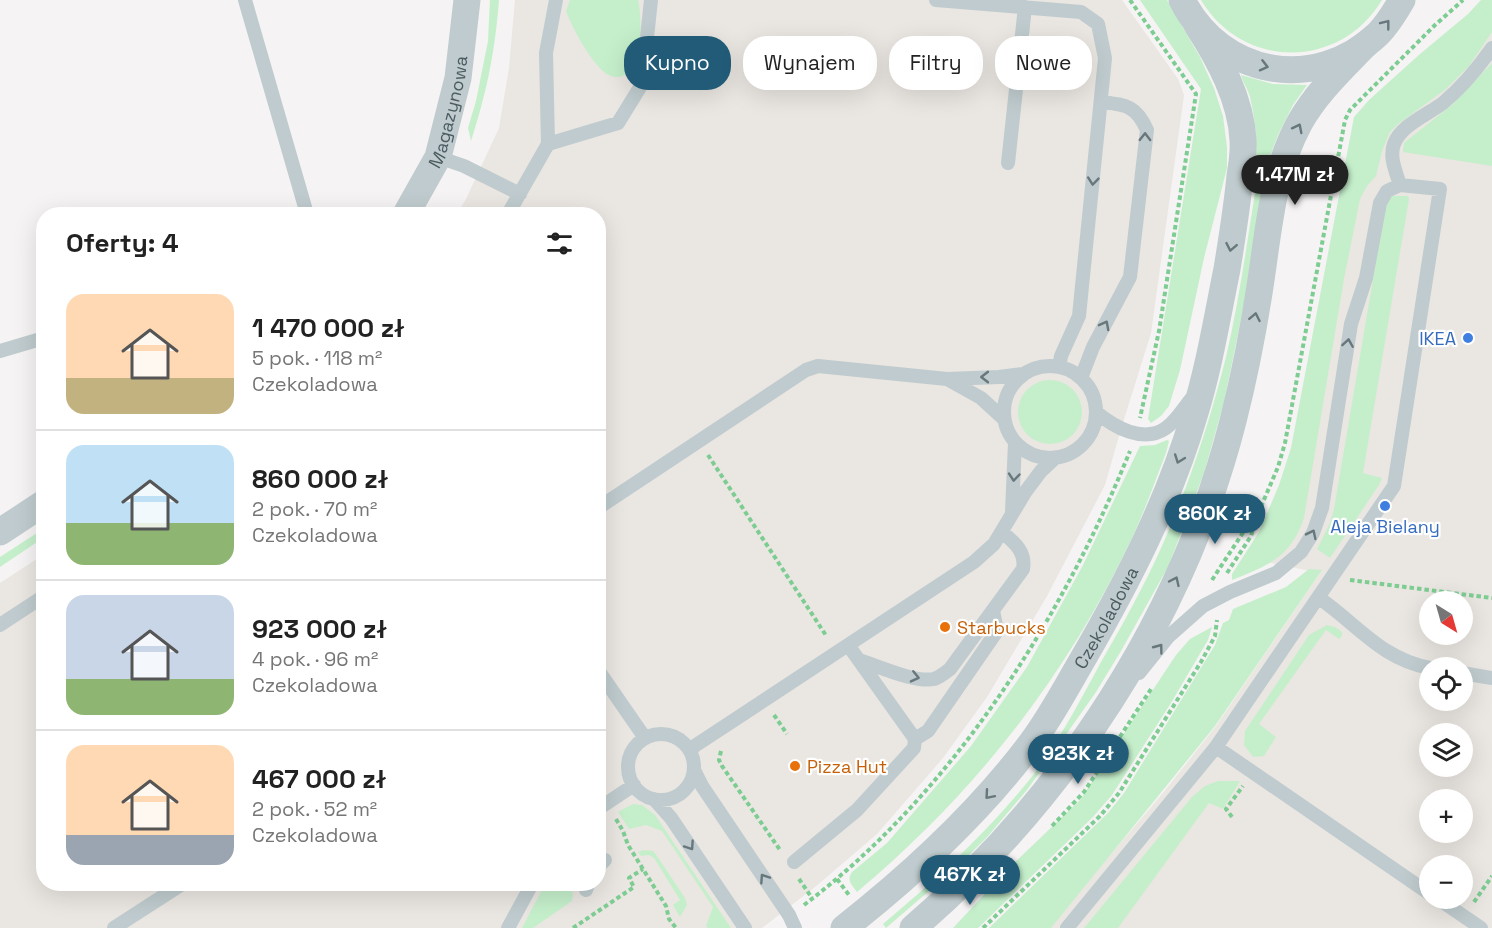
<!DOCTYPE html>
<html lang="pl">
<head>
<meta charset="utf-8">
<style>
	body { margin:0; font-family:"Space Grotesk",sans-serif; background:#f2f2f2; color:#222; height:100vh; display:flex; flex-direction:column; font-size:22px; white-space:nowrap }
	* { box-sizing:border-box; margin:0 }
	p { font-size:20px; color:#767676 }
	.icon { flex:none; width:33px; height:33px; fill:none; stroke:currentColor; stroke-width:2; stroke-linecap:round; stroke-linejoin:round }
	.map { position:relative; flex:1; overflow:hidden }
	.details { position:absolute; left:36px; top:207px; width:570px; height:684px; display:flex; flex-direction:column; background:#fff; border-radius:24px; box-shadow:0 6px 24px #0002 }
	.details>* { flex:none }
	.banner { position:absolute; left:624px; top:36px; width:570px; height:54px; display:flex; gap:12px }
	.needle { width:39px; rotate:143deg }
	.controls { position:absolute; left:1419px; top:591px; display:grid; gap:12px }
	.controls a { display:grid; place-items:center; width:54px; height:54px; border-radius:50%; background:#fff; box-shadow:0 6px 24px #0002; font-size:30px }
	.price { position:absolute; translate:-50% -51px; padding:0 14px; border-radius:21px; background:#225b77; color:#fff; font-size:20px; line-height:39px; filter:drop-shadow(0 2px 3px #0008) }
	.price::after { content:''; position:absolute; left:50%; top:36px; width:18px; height:14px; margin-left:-9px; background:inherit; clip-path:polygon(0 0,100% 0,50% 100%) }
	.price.active { background:#222; color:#fff }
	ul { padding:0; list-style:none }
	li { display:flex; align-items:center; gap:18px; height:150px; padding:0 30px }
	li+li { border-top:2px solid #e0e0e0 }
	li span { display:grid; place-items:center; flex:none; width:168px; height:120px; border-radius:18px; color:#555 }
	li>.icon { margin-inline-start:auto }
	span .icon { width:72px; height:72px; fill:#fffc; stroke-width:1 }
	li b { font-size:26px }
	h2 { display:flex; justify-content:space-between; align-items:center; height:72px; padding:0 30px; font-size:26px }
	.tag { padding:0 21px; border-radius:24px; background:#fff; box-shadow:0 6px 24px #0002; font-size:21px; line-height:54px }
	.tag.active { background:#225b77; color:#fff }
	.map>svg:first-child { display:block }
</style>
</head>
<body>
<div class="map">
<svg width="1492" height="928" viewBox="0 0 1492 928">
	<rect width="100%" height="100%" fill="#f5f3f3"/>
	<!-- commercial -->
	<path fill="#eae6e1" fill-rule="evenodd" d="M515,0H1122L1178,79L1184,95L1151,333L1121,429L1105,485L1047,596L987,697L943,758L877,834L815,887L762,928H0V583L43,555L44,884H598V214H457L466,199L499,128L509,68Z
		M1492,0V928H1048L1163,793L1216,726L1320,573L1257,560L1297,452L1356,119ZM1430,602H1462V634H1430ZM1430,668H1462V700H1430ZM1430,734H1462V766H1430ZM1430,800H1462V832H1430ZM1430,866H1462V898H1430Z"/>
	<!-- green -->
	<path fill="#c5efcb" d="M490,0H499C495,52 487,91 471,141L468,128L476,101L488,41Z
		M570,0H638C643,18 643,86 611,76C594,70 572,27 566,11Z
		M1140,0H1167L1200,57L1214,88L1223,116L1227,147V168L1204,258L1180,370L1169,406L1161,416L1151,423L1148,419L1201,89Z
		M1201,0H1382C1340,70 1243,70 1201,0Z
		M1481,0H1492V32L1469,66L1446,89L1398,124L1390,132L1382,151L1376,176L1367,186L1360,199L1344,279L1304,518C1291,557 1268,566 1232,580V574L1259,532L1279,485L1291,448L1354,117L1370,99L1420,54L1468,14Z
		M1492,63V166L1403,152L1404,143L1453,104Z
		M1241,75L1273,84L1307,85L1293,105L1278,135L1266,167L1244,305L1224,402L1204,473L1168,567L1121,651L1096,692L1027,790L988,836L958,866L886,928L883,924C937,879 990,830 1034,774C1060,739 1080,701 1101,662C1123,624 1144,586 1162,546C1189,485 1210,421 1226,357C1240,297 1248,235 1258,174L1255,173C1258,147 1256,122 1250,97C1248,89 1242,81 1241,75Z
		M1392,196H1408L1409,199L1363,473L1382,478L1379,485L1330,558L1317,549L1330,523L1334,509L1386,203Z
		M1018 412a32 32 0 1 1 64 0a32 32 0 1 1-64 0Z
		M1167,440L1169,441L1166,453C1155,481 1145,510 1132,538C1066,677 975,793 857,892C852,885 846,880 852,872L887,843L971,746L1027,667L1083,565L1140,446L1155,445Z
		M43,529V538L0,567V557Z
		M1309,569L1322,570L1215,726L1051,928H989L1108,813L1124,793L1215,645L1223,623L1229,620L1233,609L1286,587Z
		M1327,625L1335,627L1342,632V636L1339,639L1326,630L1259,724L1276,737L1264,756L1253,757L1244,745L1245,731L1309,635Z
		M1212,627L1208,640L1171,703L1112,795L1092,818L978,928H953L1011,866L1080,800L1176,655L1190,639Z
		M1218,781H1240L1223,809L1209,803L1118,928H1084L1192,797L1205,786Z
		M633,804L642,805L655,815L731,928H708L706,926L713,907L662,831L646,825L629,829L618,812Z
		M643,850L653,851L657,856L685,898L687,905L680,917L673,905L680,900L654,858L649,855L641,856L638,852Z
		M545,884H568L573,894L572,901L533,928H522Z"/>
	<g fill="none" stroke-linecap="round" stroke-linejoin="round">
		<!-- path -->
		<path stroke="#7dcd93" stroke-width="4" stroke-dasharray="4.5 3" stroke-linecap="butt" d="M1130,0L1196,94L1159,331L1140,418
			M708,455L827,637
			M1227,573L1251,536L1257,516L1278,467L1285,443L1345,120L1350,110L1435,25L1463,0
			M1212,580L1246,528L1256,518
			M1350,580L1492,598
			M774,715L787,734
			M721,751L719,760L722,766L780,850
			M1232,817L1226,809L1243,786
			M616,819L623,831L628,845L666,906L669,919L676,928
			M1052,826L1084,792L1151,689
			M799,879L812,898
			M837,879L849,895
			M1474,902L1492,876
			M804,905C952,793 1061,621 1130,451
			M573,928L634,887L629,878L643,869
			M983,928L1100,816L1119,793L1201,662L1215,636L1217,620"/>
		<!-- lane -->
		<path stroke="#bfcbce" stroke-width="14" d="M245,0L307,214
			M936,0L1081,12L1098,24L1105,58L1079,316L1061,356L1059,367
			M548,144L618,123L642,84L651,0
			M438,157L464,166L520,194
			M1008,163L1025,7
			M1400,185C1396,172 1389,157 1394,144C1401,125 1427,115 1443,103C1462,87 1478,68 1492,48
			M508,214L548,144L546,53L556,0
			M0,351L44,338
			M1004 412a46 46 0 1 1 92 0a46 46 0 1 1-92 0Z
			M1081,378L1093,347L1130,277L1147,130C1136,105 1126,105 1101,102
			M947,379L981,398L1004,419
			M1096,412C1114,427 1143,444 1166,428C1176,421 1183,409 1191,399
			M598,508L806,370L818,366L947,379L999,377L1023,374
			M1012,511L1015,443
			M1319,598C1357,624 1381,659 1430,668
			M0,625L44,596
			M859,660C878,666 915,683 934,679C940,677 945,673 950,669L1023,569C1026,552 1015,543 1002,532
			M598,670L645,738
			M1462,673L1492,678
			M628 767a33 33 0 1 1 66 0a33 33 0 1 1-66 0Z
			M915,739L928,731L997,631L993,610
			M1216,747L1430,894
			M690,749L974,562L994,544L1026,491L1041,471L1054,459
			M695,772L702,786L789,915L795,928
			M654,799L671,818L745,928
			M598,809L634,785
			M794,862L857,810L914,748L915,739L848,645
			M598,867L605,860
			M586,890L588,884
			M1437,898L1481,928
			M114,928L182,884
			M508,928L532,884
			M1067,928L1216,747L1394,486L1440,189L1400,185L1387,191L1380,203L1366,278L1351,324L1322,508L1313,533L1301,552L1276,573L1230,592L1203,606L1168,637L1139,673"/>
		<!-- street -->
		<g stroke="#bfcbce" stroke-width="27">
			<path d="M1182,0C1221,77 1316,93 1378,34C1388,24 1395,12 1402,0"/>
			<path id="s1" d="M406,214L438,157L458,78L467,0"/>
			<path d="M0,532L44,503"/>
			<path id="s2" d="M844,928C914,873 979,813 1032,742C1052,715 1067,686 1084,657C1128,581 1169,501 1194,416C1209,368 1217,318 1227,269C1232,238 1237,208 1240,176C1242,164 1244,152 1243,140C1241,99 1219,59 1197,25"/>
			<path d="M913,928C1066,797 1183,617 1233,421C1245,374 1254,327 1261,280C1269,226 1273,171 1300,122C1317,92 1342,69 1366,44"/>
		</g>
	</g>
	<!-- one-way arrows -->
	<defs><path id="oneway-chevron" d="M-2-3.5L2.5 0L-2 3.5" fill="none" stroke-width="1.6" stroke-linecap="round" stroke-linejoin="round" transform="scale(1.5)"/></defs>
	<g stroke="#68777c">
		<use href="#oneway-chevron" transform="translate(1386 24) rotate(-52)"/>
		<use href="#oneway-chevron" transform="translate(1264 66) rotate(14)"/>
		<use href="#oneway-chevron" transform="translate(1298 128) rotate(-63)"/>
		<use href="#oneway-chevron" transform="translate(1145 137) rotate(-89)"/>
		<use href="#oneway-chevron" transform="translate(1093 181) rotate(96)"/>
		<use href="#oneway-chevron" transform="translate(1231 247) rotate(101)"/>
		<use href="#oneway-chevron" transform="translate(1255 317) rotate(-79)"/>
		<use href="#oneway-chevron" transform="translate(1105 325) rotate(-62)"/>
		<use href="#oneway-chevron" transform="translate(1348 343) rotate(-81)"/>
		<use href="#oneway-chevron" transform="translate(985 377) rotate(-180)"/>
		<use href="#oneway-chevron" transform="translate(1179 459) rotate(110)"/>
		<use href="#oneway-chevron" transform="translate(1014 477) rotate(95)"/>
		<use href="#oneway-chevron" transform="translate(1312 534) rotate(-64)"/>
		<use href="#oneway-chevron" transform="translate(1175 581) rotate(-65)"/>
		<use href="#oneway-chevron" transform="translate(1159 648) rotate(-53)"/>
		<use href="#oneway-chevron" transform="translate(915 677) rotate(13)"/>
		<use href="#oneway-chevron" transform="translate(989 795) rotate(131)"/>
		<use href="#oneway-chevron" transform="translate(690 846) rotate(56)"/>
		<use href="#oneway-chevron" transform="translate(764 878) rotate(-124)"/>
	</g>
	<!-- markers -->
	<g fill="#3f7fe0" stroke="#fff" stroke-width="2">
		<circle cx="1468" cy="338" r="6"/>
		<circle cx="1385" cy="506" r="6"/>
	</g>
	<g fill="#e8710a" stroke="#fff" stroke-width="2">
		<circle cx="945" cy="627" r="6"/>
		<circle cx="795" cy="766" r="6"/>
	</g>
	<g text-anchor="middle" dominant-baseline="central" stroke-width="4.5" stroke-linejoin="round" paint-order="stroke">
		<!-- street labels -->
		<g font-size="18" fill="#4b5b60" stroke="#fff">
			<text stroke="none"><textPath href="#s1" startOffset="112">Magazynowa</textPath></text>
			<text stroke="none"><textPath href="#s2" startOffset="410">Czekoladowa</textPath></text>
		</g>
		<!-- shop labels -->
		<g font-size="18" fill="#366cbe" stroke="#fff" text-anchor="end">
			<text x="1456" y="338">IKEA</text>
			<text x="1385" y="526" text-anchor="middle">Aleja Bielany</text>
		</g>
		<!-- food labels -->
		<g font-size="18" fill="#c56008" stroke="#fff" text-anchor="start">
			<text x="957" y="627">Starbucks</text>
			<text x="807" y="766">Pizza Hut</text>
		</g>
	</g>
</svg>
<div class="controls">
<a><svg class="needle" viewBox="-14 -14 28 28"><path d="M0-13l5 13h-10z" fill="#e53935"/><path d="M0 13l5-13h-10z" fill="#767676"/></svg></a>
<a><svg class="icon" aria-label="locate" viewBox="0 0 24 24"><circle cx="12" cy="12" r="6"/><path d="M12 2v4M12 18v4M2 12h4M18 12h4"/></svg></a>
<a><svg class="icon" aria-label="layers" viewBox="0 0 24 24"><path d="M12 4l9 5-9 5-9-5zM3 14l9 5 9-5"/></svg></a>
<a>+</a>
<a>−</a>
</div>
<b class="price active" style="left:1295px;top:206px">1.47M zł</b>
<b class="price" style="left:1215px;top:545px">860K zł</b>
<b class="price" style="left:1078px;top:785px">923K zł</b>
<b class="price" style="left:970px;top:906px">467K zł</b>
<div class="banner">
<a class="tag active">Kupno</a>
<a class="tag">Wynajem</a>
<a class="tag">Filtry</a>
<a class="tag">Nowe</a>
</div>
<section class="details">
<h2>Oferty: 4<svg class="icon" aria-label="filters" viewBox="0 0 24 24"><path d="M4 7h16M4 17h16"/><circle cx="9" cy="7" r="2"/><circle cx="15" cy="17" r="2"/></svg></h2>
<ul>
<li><span style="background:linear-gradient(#ffd9b3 70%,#c2b280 0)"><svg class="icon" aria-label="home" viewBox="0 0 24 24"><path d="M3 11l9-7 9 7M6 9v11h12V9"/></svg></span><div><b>1 470 000 zł</b><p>5 pok. · 118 m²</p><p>Czekoladowa</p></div></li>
<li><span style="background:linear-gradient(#bfe0f5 65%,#8fb573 0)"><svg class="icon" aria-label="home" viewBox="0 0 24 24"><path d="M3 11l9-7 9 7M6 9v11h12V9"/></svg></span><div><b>860 000 zł</b><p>2 pok. · 70 m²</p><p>Czekoladowa</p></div></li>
<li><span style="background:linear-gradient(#c9d6e8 70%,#8fb573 0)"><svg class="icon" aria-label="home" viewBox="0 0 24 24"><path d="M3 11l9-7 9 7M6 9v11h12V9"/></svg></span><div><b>923 000 zł</b><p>4 pok. · 96 m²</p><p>Czekoladowa</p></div></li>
<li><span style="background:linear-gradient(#ffd9b3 75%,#9aa5b1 0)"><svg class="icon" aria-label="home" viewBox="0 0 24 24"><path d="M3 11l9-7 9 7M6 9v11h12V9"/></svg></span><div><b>467 000 zł</b><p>2 pok. · 52 m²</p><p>Czekoladowa</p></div></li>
</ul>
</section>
</div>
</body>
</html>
